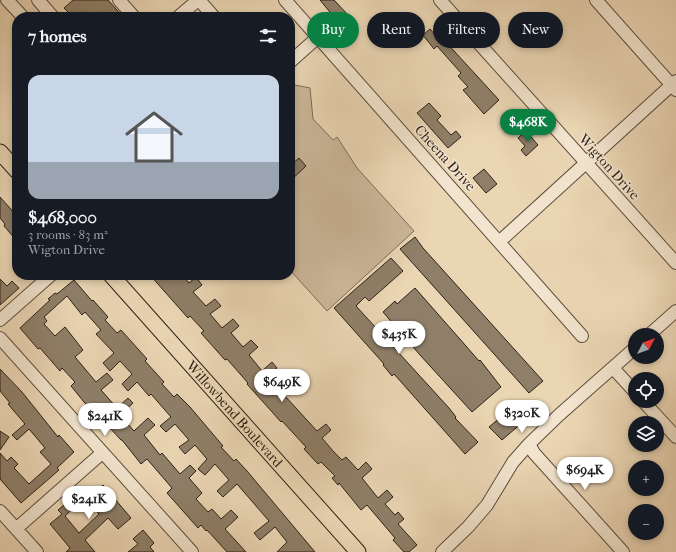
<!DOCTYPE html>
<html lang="en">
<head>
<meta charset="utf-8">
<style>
	body { margin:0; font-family:"IM FELL French Canon",serif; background:#242831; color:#f1f3f6; height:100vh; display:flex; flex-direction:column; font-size:15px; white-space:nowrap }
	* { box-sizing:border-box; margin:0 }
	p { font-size:13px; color:#9ea1a6 }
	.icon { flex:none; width:22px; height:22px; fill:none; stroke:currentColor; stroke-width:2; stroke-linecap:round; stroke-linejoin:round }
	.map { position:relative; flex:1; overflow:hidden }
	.side { position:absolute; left:12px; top:12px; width:283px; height:268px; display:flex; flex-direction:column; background:#171b24; border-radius:16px; box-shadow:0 2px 6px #0003 }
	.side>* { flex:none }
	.hud { position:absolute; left:307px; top:12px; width:309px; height:36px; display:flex; gap:8px }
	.needle { width:26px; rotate:49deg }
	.fabs { position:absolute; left:628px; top:328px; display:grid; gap:8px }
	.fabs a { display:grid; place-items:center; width:36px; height:36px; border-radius:50%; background:#171b24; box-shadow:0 2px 6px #0003; font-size:20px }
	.price { position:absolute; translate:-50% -34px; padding:0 9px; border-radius:14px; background:#fff; color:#222; font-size:13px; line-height:26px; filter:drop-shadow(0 1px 2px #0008) }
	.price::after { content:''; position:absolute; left:50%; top:24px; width:12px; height:9px; margin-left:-6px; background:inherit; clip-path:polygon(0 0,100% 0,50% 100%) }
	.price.current { background:#0b8043; color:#fff }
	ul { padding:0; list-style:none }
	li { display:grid; align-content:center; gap:8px; height:212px; padding:0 16px }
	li+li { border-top:1px solid #363941 }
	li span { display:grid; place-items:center; height:124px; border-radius:12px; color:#555 }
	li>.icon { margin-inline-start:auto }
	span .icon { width:72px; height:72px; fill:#fffc; stroke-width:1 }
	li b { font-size:17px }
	h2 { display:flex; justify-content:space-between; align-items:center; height:48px; padding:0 16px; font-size:17px }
	.tag { padding:0 14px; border-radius:18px; background:#171b24; box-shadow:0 2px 6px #0003; font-size:14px; line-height:36px }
	.tag.current { background:#0b8043; color:#fff }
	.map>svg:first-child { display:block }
</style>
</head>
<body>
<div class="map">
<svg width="676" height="552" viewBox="0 0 676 552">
	<rect width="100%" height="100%" fill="#ebd6b4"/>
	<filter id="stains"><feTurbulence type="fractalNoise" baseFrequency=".005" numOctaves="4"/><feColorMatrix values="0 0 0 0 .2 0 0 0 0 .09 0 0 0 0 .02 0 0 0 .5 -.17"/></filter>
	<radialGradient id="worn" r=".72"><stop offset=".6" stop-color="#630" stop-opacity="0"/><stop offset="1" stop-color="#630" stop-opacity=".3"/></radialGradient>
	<!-- green -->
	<path fill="#cbb799" stroke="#7c6c58" d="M290,84L310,88L313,119L333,140L337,137L357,168L414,231L327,311L290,270Z"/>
	<!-- building -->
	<path fill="#8f7f69" stroke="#2c2117" d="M73,0H108L123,17H86L82,12L75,17H73L64,8Z
		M320,0H334L349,16L337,26L331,20L334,17Z
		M430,29L437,37L442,33L446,38L444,40L499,100L484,114L463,90L468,87L458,76L461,73L437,46L434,49L423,35Z
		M429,103L441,116L437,120L451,135L456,131L461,137L448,148L417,113Z
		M526,131L538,145L526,156L521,150L525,146L518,138Z
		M299,158L306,166L290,181V166Z
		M484,169L497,184L486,193L473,178Z
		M0,197L17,216V241L4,226L5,224L0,218Z
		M415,237L423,248L543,381L529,393L400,249Z
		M391,258L403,271L369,301L365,297L356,306L449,408L456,417L455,418L478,442L465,454L394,374L392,376L383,365L384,364L334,308Z
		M150,275H178L181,278L183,276L189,283L196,277L202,285L193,292L206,306L215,299L221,306L210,314L222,328L233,319L239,326L231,333L243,347L251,340L258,347L249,355L262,371L272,362L277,368L274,370L286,384L290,381L295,389L285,396L317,431L326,424L331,430L322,438L333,451L342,460L346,457L358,470L366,462L372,469L362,478L378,498L387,490L393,497L385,504L395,515L398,512L404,519L398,524L417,545L409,552H404L393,540L395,538L367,505L361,510L339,483L338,485L332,478L335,476L321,462L318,464L304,449L306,447L282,421L281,422L247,384L248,383L227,359L225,360L201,333L204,331L190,316L188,318Z
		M0,279L7,286L12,281L19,288L0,305Z
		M74,280L92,301L93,300L108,317L105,320L117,333L121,330L147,359L145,361L164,382L162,384L174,397L177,394L190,407L223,446L221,447L234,461L236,459L247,471L315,552H277L287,542L275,527L260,540L254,533L269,521L237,484L223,497L217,491L229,480L215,464L205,475L198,469L207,459L195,445L185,454L179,447L189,440L175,424L166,432L160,426L171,417L151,394L149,396L137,382L128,391L122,384L132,374L120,361L110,371L103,363L114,353L96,334L101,330L85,312L82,315L67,296L44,317L47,321L44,324L55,336L65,327L83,350L75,357L96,382L107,373L113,380L101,390L117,408L128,398L133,403L120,415L134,431L148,418L155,425L144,435L160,455L162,453L180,474L190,465L196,471L189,478L202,493L196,499L208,512L212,509L221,519L231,510L238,517L225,529L246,552H227L207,530L206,531L201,525L198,528L167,493L172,488L147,459L141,464L122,440H121L100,417L99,418L84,402L71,386L75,382L62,368L60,371L40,348L38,349L20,328L50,300L48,299L55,293L57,294Z
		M415,288L466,346L479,361L480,360L501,387L472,412L420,355L383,312L395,301L397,304Z
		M0,369L22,392L58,437L59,435L74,452L57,468L59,470L21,503L0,479V453L7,461L11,457L18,464L14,468L29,484L51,464L40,452L45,448L29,429L17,440L12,435L25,424L8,404L10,403L0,391Z
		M512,408L523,422L502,440L489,427Z
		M0,431L9,437L0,450Z
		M103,485L131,518L118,529L108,518L85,540L95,552H66L70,548L50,524L62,514L58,510L75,496L80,502L65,516L79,533L99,514L91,504L97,499L93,494Z
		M143,530L154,543L150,547L154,552H128L138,544L133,539Z"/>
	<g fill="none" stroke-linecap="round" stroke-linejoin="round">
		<!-- minor casing -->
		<g stroke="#5c4e3e" stroke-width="14">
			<path id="minor" d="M7,0L23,17
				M38,0L53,17
				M119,0L134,17
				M199,0L214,17
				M285,0L582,336
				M440,0L676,263
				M596,0L676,90
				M178,17L198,0
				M290,62L318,37
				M499,242L676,81
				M0,320L51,275
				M649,335L676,311
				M0,338L192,552
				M613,368L635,392
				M643,401L676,437
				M529,444L534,453L623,552
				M0,511L37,552
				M17,528L102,453
				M442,552L468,527L487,505L513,462L529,444L559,415L635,348"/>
		</g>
		<!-- major casing -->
		<g stroke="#2c2117" stroke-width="17">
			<g id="major">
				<path d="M0,152L17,171"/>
				<path id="s1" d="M111,275L358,552"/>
			</g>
		</g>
		<!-- minor -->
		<use href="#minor" stroke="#f2e4ce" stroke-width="12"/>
		<!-- major -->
		<use href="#major" stroke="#ebd6b4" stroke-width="15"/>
	</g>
	<g text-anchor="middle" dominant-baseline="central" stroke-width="3" stroke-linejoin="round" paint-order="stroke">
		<!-- street labels -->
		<g font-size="14" fill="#2c2117" stroke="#f2e4ce">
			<text transform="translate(445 158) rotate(48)">Cheena Drive</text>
			<text transform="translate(609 167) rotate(48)">Wigton Drive</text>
			<text stroke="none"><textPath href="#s1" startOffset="186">Willowbend Boulevard</textPath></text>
		</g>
	</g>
	<rect width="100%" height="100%" filter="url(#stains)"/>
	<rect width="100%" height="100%" fill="url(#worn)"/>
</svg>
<div class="fabs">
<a><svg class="needle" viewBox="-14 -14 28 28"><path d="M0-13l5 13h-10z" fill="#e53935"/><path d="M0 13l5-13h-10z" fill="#9ea1a6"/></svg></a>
<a><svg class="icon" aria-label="locate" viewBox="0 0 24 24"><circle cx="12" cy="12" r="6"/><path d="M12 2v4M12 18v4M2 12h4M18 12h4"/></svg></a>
<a><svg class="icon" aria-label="layers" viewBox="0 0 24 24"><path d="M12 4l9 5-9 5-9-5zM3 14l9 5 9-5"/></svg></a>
<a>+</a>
<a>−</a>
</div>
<b class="price current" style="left:528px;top:143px">$468K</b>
<b class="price" style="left:399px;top:355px">$435K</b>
<b class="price" style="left:282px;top:403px">$649K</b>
<b class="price" style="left:522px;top:434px">$320K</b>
<b class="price" style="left:105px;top:437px">$241K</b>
<b class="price" style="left:585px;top:491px">$694K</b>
<b class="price" style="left:89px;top:520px">$241K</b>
<div class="hud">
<a class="tag current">Buy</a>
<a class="tag">Rent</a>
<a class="tag">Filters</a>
<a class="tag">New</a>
</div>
<section class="side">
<h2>7 homes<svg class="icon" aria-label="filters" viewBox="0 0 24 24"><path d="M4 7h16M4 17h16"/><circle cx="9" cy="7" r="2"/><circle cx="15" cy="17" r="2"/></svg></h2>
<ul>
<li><span style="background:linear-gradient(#c9d6e8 70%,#9aa5b1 0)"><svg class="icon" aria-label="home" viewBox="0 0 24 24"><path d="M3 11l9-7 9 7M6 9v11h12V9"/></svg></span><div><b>$468,000</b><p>3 rooms · 83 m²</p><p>Wigton Drive</p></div></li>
</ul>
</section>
</div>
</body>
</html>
